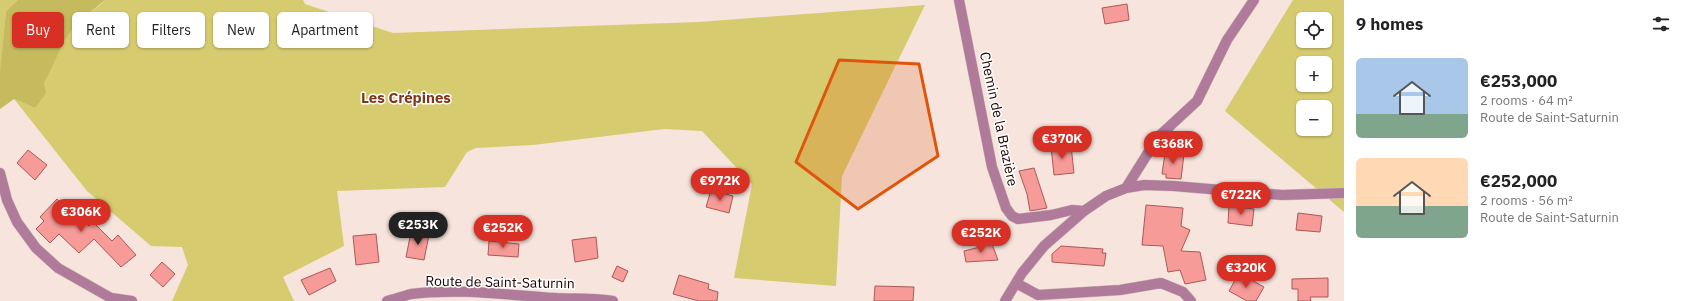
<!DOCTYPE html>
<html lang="en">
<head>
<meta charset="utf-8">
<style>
	body { margin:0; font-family:"IBM Plex Sans",sans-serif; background:#f6f6f6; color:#222; height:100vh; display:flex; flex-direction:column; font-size:15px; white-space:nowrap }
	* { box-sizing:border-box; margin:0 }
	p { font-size:13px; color:#767676 }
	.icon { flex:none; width:22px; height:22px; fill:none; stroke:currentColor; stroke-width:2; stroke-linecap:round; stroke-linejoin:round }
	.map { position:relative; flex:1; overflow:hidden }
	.panel { display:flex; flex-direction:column; background:#fff; width:340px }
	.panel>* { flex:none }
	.hud { position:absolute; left:12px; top:12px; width:380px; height:36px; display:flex; gap:8px }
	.buttons { position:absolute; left:1296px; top:12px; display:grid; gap:8px }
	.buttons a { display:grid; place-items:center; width:36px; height:36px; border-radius:6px; background:#fff; box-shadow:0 1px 3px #0004; font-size:20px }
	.price { position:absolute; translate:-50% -34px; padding:0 9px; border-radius:14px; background:#d93025; color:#fff; font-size:13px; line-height:26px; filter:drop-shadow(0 1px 2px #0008) }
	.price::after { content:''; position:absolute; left:50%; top:24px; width:12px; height:9px; margin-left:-6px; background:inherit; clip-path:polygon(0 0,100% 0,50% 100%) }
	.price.current { background:#222; color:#fff }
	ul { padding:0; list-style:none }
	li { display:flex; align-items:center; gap:12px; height:100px; padding:0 12px }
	li span { display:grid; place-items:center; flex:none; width:112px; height:80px; border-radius:6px; color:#555 }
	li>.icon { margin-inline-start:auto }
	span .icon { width:48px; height:48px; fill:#fffc; stroke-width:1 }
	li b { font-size:17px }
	h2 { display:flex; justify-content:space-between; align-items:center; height:48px; padding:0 12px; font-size:17px }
	.chip { padding:0 14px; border-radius:6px; background:#fff; box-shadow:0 1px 3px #0004; font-size:14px; line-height:36px }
	.chip.current { background:#d93025; color:#fff }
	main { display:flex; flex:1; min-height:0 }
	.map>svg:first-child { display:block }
</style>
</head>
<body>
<main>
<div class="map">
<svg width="1344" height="301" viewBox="0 0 1344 301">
	<rect width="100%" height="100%" fill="#f6e4dd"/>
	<!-- green -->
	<path fill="#d7cb6f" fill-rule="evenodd" d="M0,0H18L6,11L0,77Z
		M105,0H303L305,4L393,33L699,22L925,5L842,176L836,286L734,278L752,184L702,131L664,129L533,145L476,148L467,152L445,187L337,191L344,246L283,277L294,301H172L188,265L182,247L151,246L87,191L14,99L35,108C44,85 60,40 76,23C85,15 97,9 105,0Z
		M1293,0H1344V212L1225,111ZM1303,19H1325V41H1303ZM1303,63H1325V85H1303ZM1303,107H1325V129H1303Z"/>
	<!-- forest -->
	<path fill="#c5ba5d" d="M18,0H105L76,24L64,41L44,84L46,93L35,108L14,99L0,109V72L6,11Z"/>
	<!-- building -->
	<path fill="#f69b98" stroke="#ab5957" d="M1127,4L1129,20L1105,24L1102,8Z
		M1071,145L1074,173L1054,175L1051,147Z
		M28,150L47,165L35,180L17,163Z
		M1168,152L1184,154L1181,179L1166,178V174H1162L1165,153H1168Z
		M1034,168L1047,208L1030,211L1027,194L1019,171Z
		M711,190L733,196L729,213L706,207Z
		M57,199L62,204L64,201L89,226L93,222L112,241L118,235L136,255L121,267L94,239L79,253L59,234L50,243L36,229L44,221L40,217Z
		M1146,205L1183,208L1181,226L1190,230L1181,251L1200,252L1206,280L1185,284L1180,270L1168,272L1163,246L1142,245Z
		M1229,206L1254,209L1252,226L1228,223Z
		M1298,213L1322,216L1320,232L1296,230Z
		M411,232L429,235L424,260L406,257Z
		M376,234L379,262L356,265L353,236Z
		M596,237L598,258L575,262L572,240Z
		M489,241L519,244L518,257L488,255Z
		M992,244L998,260L966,262L964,251Z
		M1061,246L1103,249L1102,253H1106L1104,266L1052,262V254Z
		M162,262L175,274L163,287L150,275Z
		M617,266L628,271L623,282L612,277Z
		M330,268L336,281L309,295L301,280Z
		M1239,273L1264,287L1256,301H1247L1229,291Z
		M679,275L709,284L708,289L718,292L717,301H699L673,294Z
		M1328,278V297H1310L1311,301H1298V289H1292V279Z
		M875,286L914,287L913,301H874Z"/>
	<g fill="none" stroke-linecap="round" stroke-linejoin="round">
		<!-- minor casing -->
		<g stroke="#d3c0ba" stroke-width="11">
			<path id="minor" d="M959,0L992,167L1006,208L1012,216L1018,219L1051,215L1072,210L1084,211
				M0,173L7,200L17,222L36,248L58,268L111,298L132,301
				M1126,188L1158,137L1197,101L1227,40L1254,0
				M1016,283L1038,295L1120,290L1161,283L1183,292L1191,301
				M387,301C395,299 403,296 411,294C459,288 507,295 555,298C575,299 593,298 613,301
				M1005,301L1022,273L1044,246L1084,211L1106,196L1126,188L1144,185L1174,186L1282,195L1344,193"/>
		</g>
		<!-- minor -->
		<use href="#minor" stroke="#b07b9b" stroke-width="10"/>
	</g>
	<!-- marked area -->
	<path fill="#de550b" fill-opacity="0.2" stroke="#de550b" stroke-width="3" stroke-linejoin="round" d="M839,60L919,64L938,156L858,209L796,162Z"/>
	<g text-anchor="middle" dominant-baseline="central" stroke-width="3" stroke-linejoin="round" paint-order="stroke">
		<!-- street labels -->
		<g font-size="14" fill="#1d0300" stroke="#fff">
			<text transform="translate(999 119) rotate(78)">Chemin de la Brazière</text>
			<text transform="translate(500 282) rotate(1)">Route de Saint-Saturnin</text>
		</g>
		<!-- neighbourhood labels -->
		<g font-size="15" font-weight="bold" fill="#7d3616" stroke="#fff">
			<text x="406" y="97">Les Crépines</text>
		</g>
	</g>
</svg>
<div class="buttons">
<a><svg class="icon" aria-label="locate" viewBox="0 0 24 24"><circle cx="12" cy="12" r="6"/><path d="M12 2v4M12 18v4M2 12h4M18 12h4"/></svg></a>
<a>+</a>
<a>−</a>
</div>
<b class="price" style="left:1062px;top:160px">€370K</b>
<b class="price" style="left:1173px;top:165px">€368K</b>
<b class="price" style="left:720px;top:202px">€972K</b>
<b class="price" style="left:1241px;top:216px">€722K</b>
<b class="price" style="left:81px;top:233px">€306K</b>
<b class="price current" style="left:418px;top:246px">€253K</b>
<b class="price" style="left:503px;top:249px">€252K</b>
<b class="price" style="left:981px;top:254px">€252K</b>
<b class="price" style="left:1246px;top:289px">€320K</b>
<div class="hud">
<a class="chip current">Buy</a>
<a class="chip">Rent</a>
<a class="chip">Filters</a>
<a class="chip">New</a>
<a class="chip">Apartment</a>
</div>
</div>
<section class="panel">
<h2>9 homes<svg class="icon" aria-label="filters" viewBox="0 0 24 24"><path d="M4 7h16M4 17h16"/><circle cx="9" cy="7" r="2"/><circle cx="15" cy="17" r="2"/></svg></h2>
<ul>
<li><span style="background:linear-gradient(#a9c7e8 70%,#7fa58c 0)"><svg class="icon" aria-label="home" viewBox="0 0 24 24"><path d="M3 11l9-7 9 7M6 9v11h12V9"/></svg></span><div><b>€253,000</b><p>2 rooms · 64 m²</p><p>Route de Saint-Saturnin</p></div></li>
<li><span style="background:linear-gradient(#ffd9b3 60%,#7fa58c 0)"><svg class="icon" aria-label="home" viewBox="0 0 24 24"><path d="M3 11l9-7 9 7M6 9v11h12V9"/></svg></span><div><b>€252,000</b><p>2 rooms · 56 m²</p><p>Route de Saint-Saturnin</p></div></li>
</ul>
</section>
</main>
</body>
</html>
